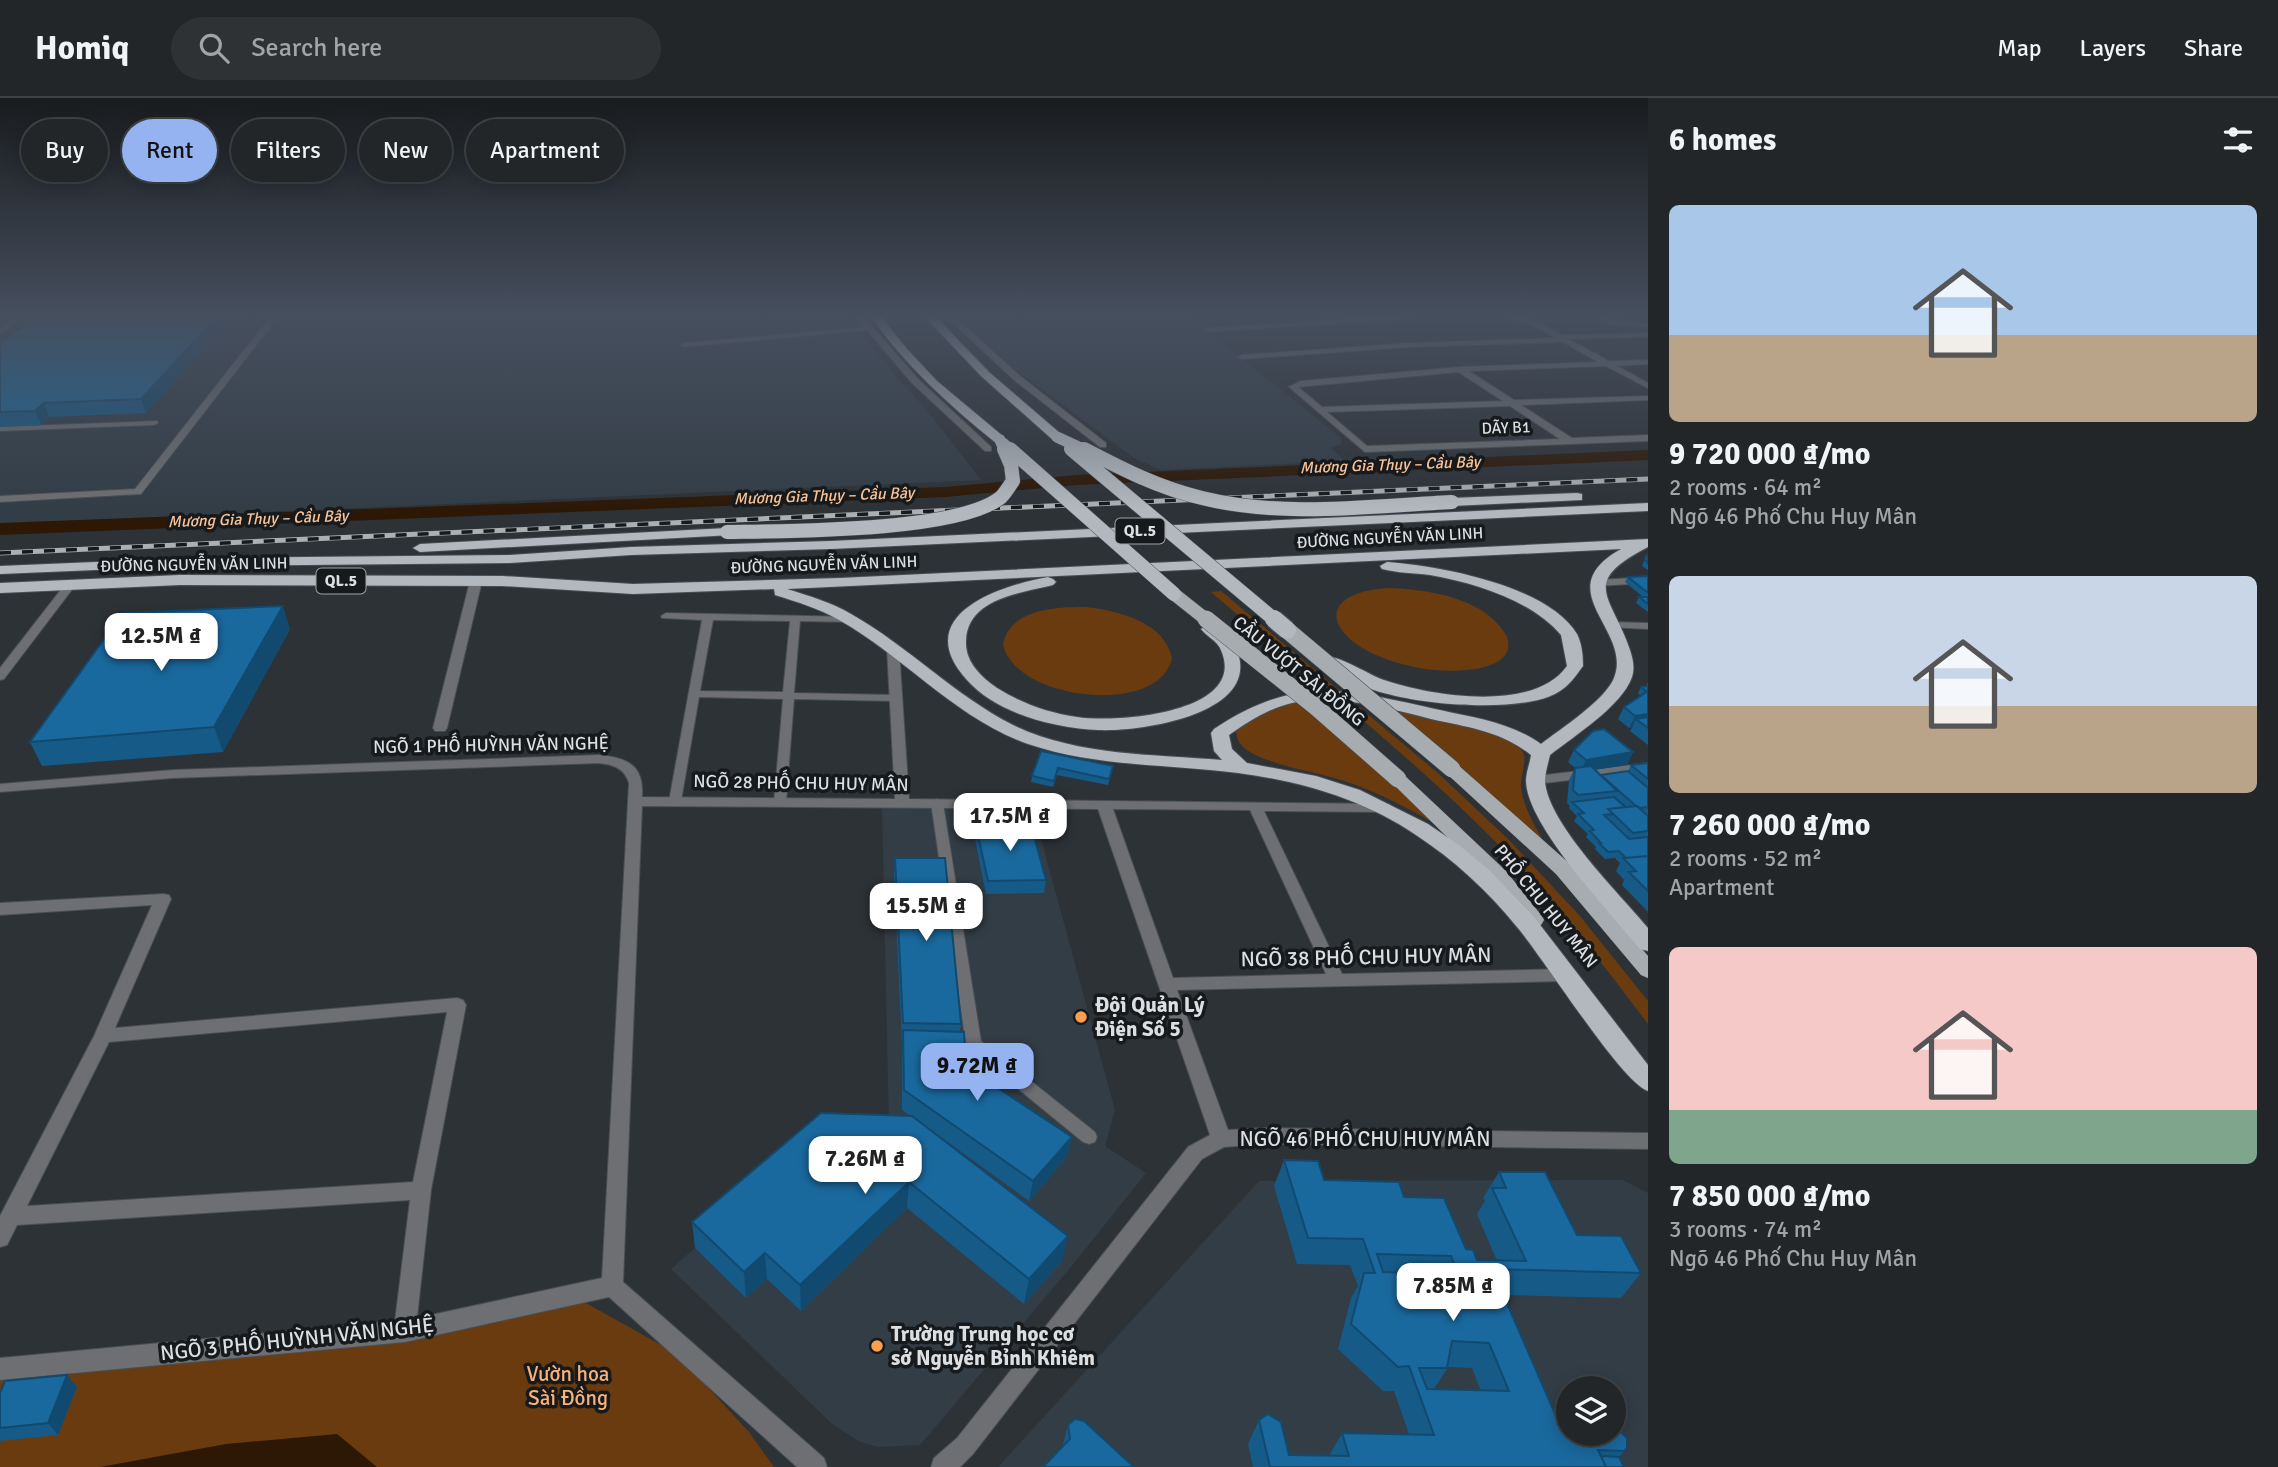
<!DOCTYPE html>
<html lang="en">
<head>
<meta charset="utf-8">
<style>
	body { margin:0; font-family:Signika,sans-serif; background:#2e3235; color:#f1f3f6; height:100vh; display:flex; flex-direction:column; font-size:26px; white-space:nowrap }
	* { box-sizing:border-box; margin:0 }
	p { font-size:23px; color:#a2a5a8 }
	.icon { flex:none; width:38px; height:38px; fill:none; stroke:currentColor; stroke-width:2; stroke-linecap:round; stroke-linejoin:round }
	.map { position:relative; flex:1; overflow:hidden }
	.drawer { display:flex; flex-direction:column; background:#222629; width:630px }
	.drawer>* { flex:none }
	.top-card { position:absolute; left:21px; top:21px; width:665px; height:63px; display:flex; gap:14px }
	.controls { position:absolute; left:1556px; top:1278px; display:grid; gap:14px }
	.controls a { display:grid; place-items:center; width:70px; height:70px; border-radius:50%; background:#222629; box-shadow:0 4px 18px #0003,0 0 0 2px #3f4346; font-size:35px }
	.price { position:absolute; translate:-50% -60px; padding:0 16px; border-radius:14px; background:#fff; color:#222; font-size:23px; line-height:46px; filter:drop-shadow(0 2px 4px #0008) }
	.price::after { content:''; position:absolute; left:50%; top:42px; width:21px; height:16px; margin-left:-10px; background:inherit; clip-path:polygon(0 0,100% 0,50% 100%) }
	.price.current { background:#95b2f1; color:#111 }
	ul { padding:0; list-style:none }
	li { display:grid; align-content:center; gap:14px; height:371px; padding:0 21px }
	li span { display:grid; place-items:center; height:217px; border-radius:10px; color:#555 }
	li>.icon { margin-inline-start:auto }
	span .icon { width:126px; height:126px; fill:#fffc; stroke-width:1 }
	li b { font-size:30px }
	h2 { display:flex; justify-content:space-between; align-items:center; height:84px; padding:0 21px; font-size:30px }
	.tag { padding:0 24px; border-radius:32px; background:#222629; box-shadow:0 4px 18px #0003,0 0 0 2px #3f4346; font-size:24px; line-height:63px }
	.tag.current { background:#95b2f1; color:#111 }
	header { display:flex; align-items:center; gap:42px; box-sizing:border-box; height:98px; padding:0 35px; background:#222629; border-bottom:2px solid #3f4346 }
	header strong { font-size:33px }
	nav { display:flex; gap:38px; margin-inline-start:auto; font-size:24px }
	.search { width:490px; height:63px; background:#2e3235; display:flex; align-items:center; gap:18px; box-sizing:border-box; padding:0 24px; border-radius:38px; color:#a2a5a8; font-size:26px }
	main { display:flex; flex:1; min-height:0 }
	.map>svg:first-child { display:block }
</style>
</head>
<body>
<header>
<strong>Homiq</strong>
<div class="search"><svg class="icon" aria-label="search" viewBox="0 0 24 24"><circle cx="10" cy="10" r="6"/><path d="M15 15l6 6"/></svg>Search here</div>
<nav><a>Map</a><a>Layers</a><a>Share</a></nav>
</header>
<main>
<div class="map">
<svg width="1648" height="1369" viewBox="0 0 1648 1369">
	<rect width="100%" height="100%" fill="#2d3237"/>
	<!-- built -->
	<path fill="#333d46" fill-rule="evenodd" d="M0,219H848L893,275L929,315L981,382L0,426Z
		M958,219H1190L1341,340V346L1331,350L1345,363L1161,372L1134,360L1012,269Z
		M1032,708L1115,1012L1105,1048L1146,1075L1071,1169L920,1347L878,1349L860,1344L831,1325L671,1171L821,1041L889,1028L882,710Z
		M1623,1082L1648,1095V1369H998L1259,1083ZM1568,1290H1614V1335H1568Z"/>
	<!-- green -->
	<path fill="#6a3b0f" d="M1388,490C1425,491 1482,499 1504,534C1508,539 1510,547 1507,554C1502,565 1486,569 1475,571C1442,576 1406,570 1376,557C1319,530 1324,494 1388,490Z
		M1221,493L1439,676L1509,742L1580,818L1648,903V926C1610,876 1573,826 1531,781C1435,676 1319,587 1211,494Z
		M1086,509C1118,513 1164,523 1172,560C1160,619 1014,603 1003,546C1011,510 1057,509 1086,509Z
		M1305,598L1434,725C1405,709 1376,693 1344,683C1315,673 1276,669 1250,654C1241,649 1237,643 1236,633L1242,624Z
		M1384,607C1411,613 1518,629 1524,657C1526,667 1520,679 1521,690C1524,712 1537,731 1547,749Z
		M586,1205L677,1256L749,1334L774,1369H0V1261Z"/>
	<!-- water -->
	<path fill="#2d1806" d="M337,1336L377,1369H100L226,1346Z"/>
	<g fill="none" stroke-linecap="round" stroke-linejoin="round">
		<!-- canal -->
		<path fill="#2d1806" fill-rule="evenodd" d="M1648,352V362L1076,387L945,399L0,437V425L945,389L1076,377Z"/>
		<!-- service casing -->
		<g stroke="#494e52" stroke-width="2">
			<path id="service" d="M15,219H22L0,236V231Z
				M1598,219H1606L1611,222L1648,225V229L1610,226Z
				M869,229L872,231L871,232L683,249L680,247L683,245Z
				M157,323L158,325L154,327L0,333V329Z
				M1648,479V485L1597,488L1592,485L1597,482Z
				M666,515L856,519V523L852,524L800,523L794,595L895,597L901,600L895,603L794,601L786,704L780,708L774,704L783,601L699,599L681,703L679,706H671L669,703L702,522L662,520L661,518ZM713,522L790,523L783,594L700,593Z
				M1612,524L1648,525V531L1608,529V525Z
				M1648,665V673L1536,686L1530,682L1536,678Z
				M937,701L943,705L981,943L1095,1034L1097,1039L1095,1044L1089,1046L1083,1044L968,950L966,946L931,705Z"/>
		</g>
		<!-- minor casing -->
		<g stroke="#494e52" stroke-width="2">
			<path id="minor" d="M856,219H864L918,281L991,349V353H985L912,285Z
				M947,219H955L1020,278L1106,345V349H1100L1014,282Z
				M1376,219H1414L1410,221L1207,234L1203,232L1207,230Z
				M1500,219L1535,222L1561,237L1648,235V239L1568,241L1609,263L1648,262V266L1617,268L1648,285V290L1606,268L1469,273L1514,302L1648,298V302L1521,307L1572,340L1648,337V343L1365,354L1289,289L1301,283L1460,269L1598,264L1563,244L1410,249L1242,261L1238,259L1242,257L1410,245L1556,240L1530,226ZM1458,274L1503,303L1322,309L1298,289ZM1510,308L1560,341L1367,348L1327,314Z
				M476,480L482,483L447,630L445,633H435L433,630L470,483Z
				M893,547L899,551L909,701L1389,706L1391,709L1389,712L1384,714L1264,713L1342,876L1566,871L1572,873L1574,877L1572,881L1566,883L1177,892L1228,1032L1264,1030L1648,1035V1051L1264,1046L1224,1049L1202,1061L973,1356L960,1369H931L934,1360L957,1340L1188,1049L1210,1037L1098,711L642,708L623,1184L824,1360L827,1369H797L609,1199L405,1244L0,1282V1260L395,1223L410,1102L17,1127L7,1147L0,1149V1118L94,938L152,807L0,817V805L163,796L169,797L171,801L115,930L457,900L463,902L466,907L431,1092L417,1220L602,1180L629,685C624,670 614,667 599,665L173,680L0,694V686L173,672L599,657C628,660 644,667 642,699L895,701L887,551ZM1113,711L1250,712L1326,876L1173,880ZM447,914L413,1084L27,1108L109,944Z"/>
		</g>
		<!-- tertiary casing -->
		<g stroke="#494e52" stroke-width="2">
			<path id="tertiary" d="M270,219H278L141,396L0,404V398L135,391Z
				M70,484L76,487L74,489L4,581L0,582V570L66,485Z"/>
		</g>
		<!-- primary casing -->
		<g stroke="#494e52" stroke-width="1">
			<path id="primary" d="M1452,666L1458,667L1570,766L1648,858V880L1641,877L1556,776L1446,675L1443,671Z
				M1398,676L1404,677L1506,773L1541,817L1544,822L1541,827H1527L1492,783L1392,685L1389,681L1392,677Z"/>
		</g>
		<!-- trunk casing -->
		<g stroke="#494e52" stroke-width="2">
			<path id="trunk" d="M871,219H881L907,251L937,283L1004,339V345H996C949,307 906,268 871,219Z
				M925,219H936L989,274L1061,336V342H1053L981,278Z
				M1577,395L1582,396V402L1452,408L1445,404L1452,400Z
				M1648,405V413L831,451L631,457L510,465L191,468L0,476V468L191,460L510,457L631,449L831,443Z
				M727,430L732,431V437L420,454L413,450L420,446Z
				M1648,441V449C1579,485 1611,496 1630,552C1633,561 1635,570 1632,579C1622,608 1574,638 1550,657C1548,666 1545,675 1545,684C1549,727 1620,796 1648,830V853L1640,851C1611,815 1527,728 1526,683C1526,674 1530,665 1531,657C1501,633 1467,629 1431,621C1386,610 1339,596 1292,605C1269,610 1248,624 1229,637L1232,651L1247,665L1316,678L1360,692L1428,726L1459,747L1489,772L1534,819L1648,967V993C1621,984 1543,859 1517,829C1488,793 1454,762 1416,737C1363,701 1300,683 1238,675C1168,666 1096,669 1028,646C955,620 905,559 839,522C818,510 797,504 775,497L774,491L633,496L502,488L180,487L0,495V485L180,477L502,478L633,486L840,480ZM1621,451C1548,492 1630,530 1615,577C1609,600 1560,631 1541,646C1510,624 1475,620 1440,612C1348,592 1298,575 1214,631L1211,635L1214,653L1222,662C1153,656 1077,658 1013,627C954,597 908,548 851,516C831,504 809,498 787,491Z
				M1387,464C1439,468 1547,487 1577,536C1582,546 1583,557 1583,568C1573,582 1565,593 1548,599C1499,617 1357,606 1323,563L1325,559C1338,556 1369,577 1384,582C1431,598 1534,615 1567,568L1561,537C1531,502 1475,485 1430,477C1414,475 1397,475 1382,471L1380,468Z
				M1048,479L1053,481L1056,484L1053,487C1022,495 967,500 966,543C965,564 981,579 997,590C1021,605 1049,615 1077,619C1113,625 1252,616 1220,550C1216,542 1206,538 1201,531L1209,526C1220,529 1232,540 1236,550C1265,616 1140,634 1099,632C1055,630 997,616 967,582C909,518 998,488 1048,479Z"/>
		</g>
		<!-- service -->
		<use href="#service" fill="#6d6f72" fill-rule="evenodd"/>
		<!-- minor -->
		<use href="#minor" fill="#6d6f72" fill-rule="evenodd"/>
		<!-- tertiary -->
		<use href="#tertiary" fill="#6d6f72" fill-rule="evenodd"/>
		<!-- primary -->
		<use href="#primary" fill="#a7acb1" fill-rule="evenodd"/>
		<!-- trunk -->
		<use href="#trunk" fill="#b2b8be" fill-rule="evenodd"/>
		<!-- rail casing -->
		<g stroke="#acb0b3" stroke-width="5">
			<path id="rail" d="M0,455L1648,381"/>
		</g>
		<!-- rail -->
		<use href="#rail" stroke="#171a1c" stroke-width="3.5" stroke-dasharray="11" stroke-linecap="butt"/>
		<!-- primary-bridge-far1 casing -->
		<g stroke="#494e52" stroke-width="14" stroke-linecap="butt">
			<path id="primary-bridge-far1" d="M1174,496L1208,523"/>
		</g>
		<!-- primary-bridge casing -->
		<g stroke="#494e52" stroke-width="18" stroke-linecap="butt">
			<path id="primary-bridge" d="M1206,521L1316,609L1398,681
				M1287,532L1452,671"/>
		</g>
		<!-- trunk-bridge-far2 casing -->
		<g stroke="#494e52" stroke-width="12" stroke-linecap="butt">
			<path id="trunk-bridge-far2" d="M1057,339L1087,353
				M1000,342L1005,353
				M1003,345L1012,353
				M1071,351L1073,353"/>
		</g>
		<!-- trunk-bridge-far1 casing -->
		<g stroke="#494e52" stroke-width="15" stroke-linecap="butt">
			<path id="trunk-bridge-far1" d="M1010,351L1174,496
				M1071,351L1276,523
				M1084,351C1122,371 1159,390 1202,400C1283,420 1370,408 1452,404
				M727,434C786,433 956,434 1000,400C1005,396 1009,388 1013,383L1011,367L1004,351"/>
		</g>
		<!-- trunk-bridge casing -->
		<g stroke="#494e52" stroke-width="20" stroke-linecap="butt">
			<path id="trunk-bridge" d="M1274,521L1287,532"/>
		</g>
		<!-- primary-bridge-far1 -->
		<use href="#primary-bridge-far1" stroke="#a7acb1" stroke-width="13"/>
		<!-- primary-bridge -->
		<use href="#primary-bridge" stroke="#a7acb1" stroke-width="17"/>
		<!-- trunk-bridge-far2 -->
		<use href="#trunk-bridge-far2" stroke="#b2b8be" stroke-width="11"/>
		<!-- trunk-bridge-far1 -->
		<use href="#trunk-bridge-far1" stroke="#b2b8be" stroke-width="14"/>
		<!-- trunk-bridge -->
		<use href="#trunk-bridge" stroke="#b2b8be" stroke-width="18"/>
	</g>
	<!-- wall -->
	<path fill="#165a88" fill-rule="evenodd" d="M34,219H232L146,315L49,319L41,327L0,329V245Z
		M1648,457V472L1642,468L1646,458Z
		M1648,478V514L1636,505L1639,499H1643L1625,484L1628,479Z
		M290,531L223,654L42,668L30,644Z
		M1648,584V647L1630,633L1632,630H1629L1618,621L1624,609L1641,598L1638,595L1641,589H1646Z
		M1574,652L1633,654L1627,667L1594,672L1601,678L1628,673L1631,667L1648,665V814L1622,787L1624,782L1616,773L1620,765L1615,760L1605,761L1595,751L1596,749L1586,739L1588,736L1574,723L1577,718L1569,710L1570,708L1567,705L1569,682L1575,670L1568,664ZM1614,698L1627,709H1625L1614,699Z
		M1041,653L1112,674L1108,687L1057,677L1053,689L1031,684L1032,678Z
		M976,728L1046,782L1044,795L986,796L975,741Z
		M895,760L961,926L960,933L966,969L1072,1039L1067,1059L1029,1103L920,1024L1062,1163L1024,1206L907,1110L801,1213L767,1181L746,1200L695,1150L692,1124L911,1018L902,1012V945L894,779Z
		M1284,1062L1324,1082L1404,1099L1466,1151L1477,1162L1497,1163L1477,1116L1485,1103L1483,1100L1499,1074L1577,1137L1641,1175L1621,1200L1504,1197L1559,1325L1627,1350L1619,1359L1624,1369H1253L1248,1346L1259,1322L1289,1357L1329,1358L1342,1335L1409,1336L1394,1293H1383L1338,1251L1351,1200L1358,1188L1350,1167L1297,1166L1274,1088ZM1417,1183H1436L1443,1200H1433ZM1448,1269L1472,1270L1481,1293L1434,1291Z
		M67,1277L77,1289L58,1337L0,1343V1295Z
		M1068,1327L1134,1369L1062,1350Z"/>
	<!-- shaded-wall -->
	<path fill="#124a6f" d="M217,219H232L146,315L141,301Z
		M44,305L49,319L41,327L35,313Z
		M283,508L290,531L223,654L214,629Z
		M1648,616V627L1636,621L1632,630H1629L1635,618Z
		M1633,654L1627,667L1580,674L1586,662Z
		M1072,1039L1067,1059L1029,1103L1033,1083Z
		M909,1084L907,1110L801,1213L800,1187Z
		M1068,1138L1062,1163L1024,1206L1029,1181Z
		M765,1155L767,1181L746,1200L744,1174Z
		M67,1277L77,1289L58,1337L48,1325Z"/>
	<!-- building -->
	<path fill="#1a699e" stroke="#124a6f" stroke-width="2" fill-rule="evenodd" d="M34,219H217L141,301L44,305L35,313L0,314V245Z
		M1648,457V465L1645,462L1646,458Z
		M1648,478V495L1628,479Z
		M1639,499H1648V506Z
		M283,508L214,629L30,644L123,515Z
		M1648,588V593L1647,594L1641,589Z
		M1648,593V616L1635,618L1624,609Z
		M1648,619V630L1636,621Z
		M1604,631L1633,654L1586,662L1574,652L1593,633Z
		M1041,653L1113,668L1109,681L1058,670L1054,683L1032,678Z
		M1648,665V681L1631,667Z
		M1591,668L1617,693L1578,697L1573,692L1575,670Z
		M1628,673L1648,690V710L1647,709L1640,710L1636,708L1601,677Z
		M1614,699L1625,709L1608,711L1613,716L1604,717L1629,741L1648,739V758L1626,760L1619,753L1608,754L1599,745H1601L1590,733L1594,732L1578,716L1584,715L1572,704Z
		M1637,708L1648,718V733L1633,735L1608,711Z
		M1031,727L1046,782L988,783L976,728Z
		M1648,758V793L1629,774L1636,773L1623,760Z
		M895,760H945L961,926L903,925Z
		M903,932L964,934L966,969L1072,1039L1033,1083L904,992Z
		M821,1015L912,1018L1068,1138L1029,1181L909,1084L800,1187L765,1155L744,1174L692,1124Z
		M1284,1062L1318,1063L1324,1082L1399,1084L1404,1099L1444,1100L1466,1151L1473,1152L1477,1162L1526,1163L1492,1090H1506L1499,1074H1545L1577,1137L1621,1138L1641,1175L1492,1171L1559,1325L1568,1326V1335H1614V1328L1627,1340V1350L1624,1353L1598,1352L1606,1369H1270L1259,1322L1268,1316L1281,1324L1289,1357L1349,1358L1342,1335L1434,1337L1409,1268L1398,1269L1351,1226L1364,1175H1375L1363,1141L1308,1140ZM1377,1156L1451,1158L1469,1201L1433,1200L1410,1175L1383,1174ZM1452,1243L1489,1245L1509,1293L1427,1291L1419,1270H1447Z
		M67,1277L48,1325L0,1330V1295L5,1283Z
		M1075,1321L1084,1323L1134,1369H1043L1070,1341L1068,1327Z
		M1601,1358L1619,1359L1624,1369H1606Z"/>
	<!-- sky -->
	<linearGradient id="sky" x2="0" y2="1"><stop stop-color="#191c1e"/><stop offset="0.53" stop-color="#464f5e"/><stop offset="1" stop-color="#464f5e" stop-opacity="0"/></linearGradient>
	<rect width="1648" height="411" fill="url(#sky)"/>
	<!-- markers -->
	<g fill="#fa9f4f" stroke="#171a1c" stroke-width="2.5">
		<circle cx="1081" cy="919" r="7"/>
		<circle cx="877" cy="1248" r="7"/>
	</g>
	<g text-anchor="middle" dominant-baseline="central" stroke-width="7" stroke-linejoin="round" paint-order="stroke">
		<!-- far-street labels -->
		<g font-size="16" fill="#dcdfe2" stroke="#171a1c">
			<text transform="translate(1506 330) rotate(-2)">DÃY B1</text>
			<text transform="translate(1390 440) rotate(-3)">ĐƯỜNG NGUYỄN VĂN LINH</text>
			<text transform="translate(194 467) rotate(-1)">ĐƯỜNG NGUYỄN VĂN LINH</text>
			<text transform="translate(824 467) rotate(-2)">ĐƯỜNG NGUYỄN VĂN LINH</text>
		</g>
		<!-- far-water labels -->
		<g font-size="16" font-style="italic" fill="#f8c196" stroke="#171a1c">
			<text transform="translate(1390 367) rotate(-2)">Mương Gia Thụy – Cầu Bây</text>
			<text transform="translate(824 398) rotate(-2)">Mương Gia Thụy – Cầu Bây</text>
			<text transform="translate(258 421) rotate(-2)">Mương Gia Thụy – Cầu Bây</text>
		</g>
		<!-- shield labels -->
		<g fill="#171a1c" stroke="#a1a4a7" stroke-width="2">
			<rect x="1115.5" y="420.5" width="49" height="25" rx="5"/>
			<rect x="316.5" y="470.5" width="49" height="25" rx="5"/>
		</g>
		<g font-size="16" font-weight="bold" fill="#dcdfe2">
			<text x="1140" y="433">QL.5</text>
			<text x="341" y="483">QL.5</text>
		</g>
		<!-- street labels -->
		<g font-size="18" fill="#dcdfe2" stroke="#171a1c">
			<text transform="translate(1299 573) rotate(39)">CẦU VƯỢT SÀI ĐỒNG</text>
			<text transform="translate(491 647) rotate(-1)">NGÕ 1 PHỐ HUỲNH VĂN NGHỆ</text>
			<text transform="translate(801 685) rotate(1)">NGÕ 28 PHỐ CHU HUY MÂN</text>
			<text transform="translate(1546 808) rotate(51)">PHỐ CHU HUY MÂN</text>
		</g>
		<!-- near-street labels -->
		<g font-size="21" fill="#dcdfe2" stroke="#171a1c">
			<text transform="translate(1366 859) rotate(-1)">NGÕ 38 PHỐ CHU HUY MÂN</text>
			<text x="1365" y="1041">NGÕ 46 PHỐ CHU HUY MÂN</text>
			<text transform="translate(297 1241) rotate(-6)">NGÕ 3 PHỐ HUỲNH VĂN NGHỆ</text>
		</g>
		<!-- near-poi labels -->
		<g font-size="21" font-weight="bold" fill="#dcdfe2" stroke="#171a1c" text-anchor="start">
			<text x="1095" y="907">Đội Quản Lý<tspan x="1095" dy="24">Điện Số 5</tspan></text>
			<text x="891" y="1236">Trường Trung học cơ<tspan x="891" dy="24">sở Nguyễn Bỉnh Khiêm</tspan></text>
		</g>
		<!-- near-park labels -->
		<g font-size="21" fill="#fab178" stroke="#171a1c">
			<text x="568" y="1276">Vườn hoa<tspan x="568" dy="24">Sài Đồng</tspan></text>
		</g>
	</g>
</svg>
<div class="controls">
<a><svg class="icon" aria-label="layers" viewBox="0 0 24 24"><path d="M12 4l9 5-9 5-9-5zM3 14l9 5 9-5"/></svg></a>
</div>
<b class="price" style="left:161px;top:575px">12.5M ₫</b>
<b class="price" style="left:1010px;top:755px">17.5M ₫</b>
<b class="price" style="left:926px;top:845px">15.5M ₫</b>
<b class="price current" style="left:977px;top:1005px">9.72M ₫</b>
<b class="price" style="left:865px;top:1098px">7.26M ₫</b>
<b class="price" style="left:1453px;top:1225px">7.85M ₫</b>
<div class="top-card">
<a class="tag">Buy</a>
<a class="tag current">Rent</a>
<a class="tag">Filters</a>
<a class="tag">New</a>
<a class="tag">Apartment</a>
</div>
</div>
<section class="drawer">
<h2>6 homes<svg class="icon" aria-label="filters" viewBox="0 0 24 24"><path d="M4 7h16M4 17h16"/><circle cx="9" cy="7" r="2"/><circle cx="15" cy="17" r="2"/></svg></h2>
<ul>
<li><span style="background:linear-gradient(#a9c7e8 60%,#b9a48a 0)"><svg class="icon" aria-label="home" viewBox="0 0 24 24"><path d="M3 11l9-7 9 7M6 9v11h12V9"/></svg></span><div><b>9 720 000 ₫/mo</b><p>2 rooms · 64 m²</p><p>Ngõ 46 Phố Chu Huy Mân</p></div></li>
<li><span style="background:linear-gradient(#c9d6e8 60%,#b9a48a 0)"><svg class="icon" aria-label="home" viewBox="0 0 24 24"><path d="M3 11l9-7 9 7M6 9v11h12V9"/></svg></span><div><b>7 260 000 ₫/mo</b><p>2 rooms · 52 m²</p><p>Apartment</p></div></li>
<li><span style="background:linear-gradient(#f6c9c9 75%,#7fa58c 0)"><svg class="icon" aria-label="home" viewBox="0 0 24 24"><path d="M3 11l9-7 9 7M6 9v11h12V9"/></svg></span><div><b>7 850 000 ₫/mo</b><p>3 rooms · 74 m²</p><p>Ngõ 46 Phố Chu Huy Mân</p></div></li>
</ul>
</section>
</main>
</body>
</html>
